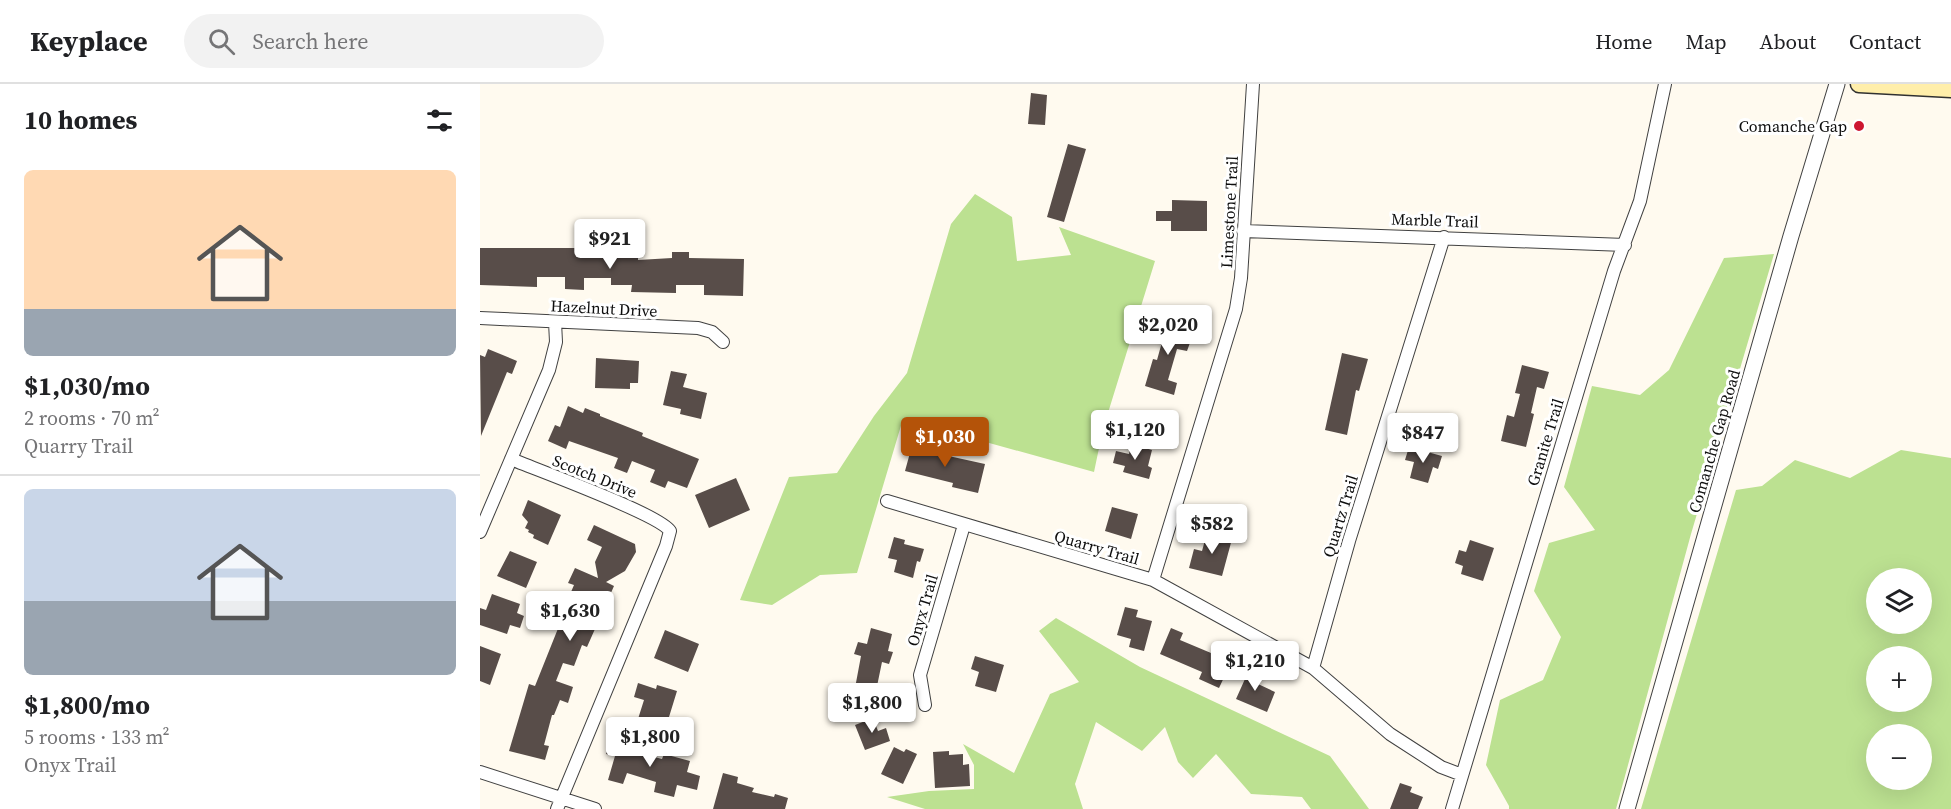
<!DOCTYPE html>
<html lang="en">
<head>
<meta charset="utf-8">
<style>
	body { margin:0; font-family:"Source Serif 4",serif; background:#f2f2f2; color:#202124; height:100vh; display:flex; flex-direction:column; font-size:22px; white-space:nowrap }
	* { box-sizing:border-box; margin:0 }
	p { font-size:20px; color:#757577 }
	.icon { flex:none; width:33px; height:33px; fill:none; stroke:currentColor; stroke-width:2; stroke-linecap:round; stroke-linejoin:round }
	.map { position:relative; flex:1; overflow:hidden }
	.side { display:flex; flex-direction:column; background:#fff; width:480px }
	.side>* { flex:none }
	.buttons { position:absolute; left:1386px; top:484px; display:grid; gap:12px }
	.buttons a { display:grid; place-items:center; width:66px; height:66px; border-radius:50%; background:#fff; box-shadow:0 6px 24px #0002; font-size:30px }
	.price { position:absolute; translate:-50% -51px; padding:0 14px; border-radius:6px; background:#fff; color:#222; font-size:20px; line-height:39px; filter:drop-shadow(0 2px 3px #0008) }
	.price::after { content:''; position:absolute; left:50%; top:36px; width:18px; height:14px; margin-left:-9px; background:inherit; clip-path:polygon(0 0,100% 0,50% 100%) }
	.price.selected { background:#b45309; color:#fff }
	ul { padding:0; list-style:none }
	li { display:grid; align-content:center; gap:12px; height:318px; padding:0 24px }
	li+li { border-top:2px solid #e0e0e0 }
	li span { display:grid; place-items:center; height:186px; border-radius:9px; color:#555 }
	li>.icon { margin-inline-start:auto }
	span .icon { width:108px; height:108px; fill:#fffc; stroke-width:1 }
	li b { font-size:26px }
	h2 { display:flex; justify-content:space-between; align-items:center; height:72px; padding:0 24px; font-size:26px }
	header { display:flex; align-items:center; gap:36px; box-sizing:border-box; height:84px; padding:0 30px; background:#fff; border-bottom:2px solid #e0e0e0 }
	header strong { font-size:28px }
	nav { display:flex; gap:33px; margin-inline-start:auto; font-size:21px }
	.search { width:420px; height:54px; background:#f2f2f2; display:flex; align-items:center; gap:15px; box-sizing:border-box; padding:0 21px; border-radius:33px; color:#757577; font-size:22px }
	main { display:flex; flex:1; min-height:0 }
	.map>svg:first-child { display:block }
</style>
</head>
<body>
<header>
<strong>Keyplace</strong>
<div class="search"><svg class="icon" aria-label="search" viewBox="0 0 24 24"><circle cx="10" cy="10" r="6"/><path d="M15 15l6 6"/></svg>Search here</div>
<nav><a>Home</a><a>Map</a><a>About</a><a>Contact</a></nav>
</header>
<main>
<section class="side">
<h2>10 homes<svg class="icon" aria-label="filters" viewBox="0 0 24 24"><path d="M4 7h16M4 17h16"/><circle cx="9" cy="7" r="2"/><circle cx="15" cy="17" r="2"/></svg></h2>
<ul>
<li><span style="background:linear-gradient(#ffd9b3 75%,#9aa5b1 0)"><svg class="icon" aria-label="home" viewBox="0 0 24 24"><path d="M3 11l9-7 9 7M6 9v11h12V9"/></svg></span><div><b>$1,030/mo</b><p>2 rooms · 70 m²</p><p>Quarry Trail</p></div></li>
<li><span style="background:linear-gradient(#c9d6e8 60%,#9aa5b1 0)"><svg class="icon" aria-label="home" viewBox="0 0 24 24"><path d="M3 11l9-7 9 7M6 9v11h12V9"/></svg></span><div><b>$1,800/mo</b><p>5 rooms · 133 m²</p><p>Onyx Trail</p></div></li>
</ul>
</section>
<div class="map">
<svg width="1471" height="725" viewBox="0 0 1471 725">
	<rect width="100%" height="100%" fill="#fffaef"/>
	<!-- forest -->
	<path fill="#bce191" fill-rule="evenodd" d="M495,110L532,133L537,177L591,171L579,143L675,177L623,345L614,388L423,335L377,489L340,491L292,521L260,516L309,393L357,389L394,332L427,289L471,140Z
		M1294,170L1211,450L1136,725H1029V722L1006,681L1020,616L1063,596L1081,553L1054,507L1069,459L1115,446L1084,403L1112,302L1160,311L1189,286L1244,174Z
		M1421,366L1471,374V725H1161L1256,406L1282,402L1315,376L1370,394ZM1396,495H1442V540H1396ZM1396,573H1442V618H1396ZM1396,651H1442V696H1396Z
		M576,534L660,583L850,672L889,725H831L822,713L771,710L736,670L713,694L698,678L685,643L662,667L616,638L595,700L603,725H445L407,713L449,707L494,705V681L483,660L534,689L570,610L599,598L559,547Z"/>
	<!-- building -->
	<path fill="#584d49" d="M551,9L567,11L565,41L548,40Z
		M588,60L606,65L584,138L567,133Z
		M692,116L727,117V147H691V137H676V127H692Z
		M0,164H123V168H158V176L192,174V168H209V174L264,175L263,212L224,211V201H196V209L151,208L152,201H131V194H104V206L85,205V193H57V203L0,201Z
		M689,233L710,239L706,254L711,256L707,267L697,265L688,296L697,299L694,311L665,302L673,275L677,276Z
		M8,265L37,277L32,290L27,288L1,352L0,271L5,273Z
		M862,269L888,275L879,307L876,306L867,351L845,346Z
		M116,274L159,277L158,299H150V305L115,304Z
		M1042,281L1069,288L1064,305L1057,303L1051,329L1054,330L1046,363L1021,357L1027,331L1034,333L1040,310L1035,309Z
		M191,287L207,290L203,303L227,309L221,335L200,330L201,325L183,321Z
		M88,322L103,329L105,324L120,330V332L163,349L162,352L219,375L207,404L188,397L185,404L170,398L175,386L152,377L147,389L134,384L138,374L89,357L86,365L68,357L75,341L80,343Z
		M433,358L465,367L464,371L505,380L498,409L472,403L473,399L425,387Z
		M651,360L672,366L668,382L672,384L669,395L643,388L645,382L633,379L636,367L649,370Z
		M929,363L962,372L958,385L953,383L948,399L930,394L934,378L925,376Z
		M256,394L270,426L229,444L215,411Z
		M48,416L81,431L68,461L53,454L54,451L48,448L49,446L45,444L48,438L42,431Z
		M632,423L658,430L651,455L625,447Z
		M114,441L155,460L156,468L145,487L126,498L134,502L107,563L102,561L94,582L83,579L76,597L93,603L88,619L80,616L74,631H72L64,661L69,662L65,676L29,667L49,600L55,602L81,537L82,538L95,510L91,508L94,501L88,499L95,484L118,494L115,478L122,463L107,456Z
		M727,449L752,455L742,492L709,484L714,465L722,467Z
		M414,453L425,456L424,460L444,465L440,478L437,477L433,494L414,488L417,476L408,474Z
		M990,456L1014,464L1003,497L981,490L983,482L975,479L979,466L986,468Z
		M30,467L57,478L46,504L17,492Z
		M12,510L40,520L37,529L44,532L40,544L30,541L27,550L0,541V524L6,526Z
		M645,523L658,526L656,533L672,537L664,567L649,563L651,555L637,551Z
		M391,544L412,550L408,567L413,568L409,580L402,578L396,607L401,608L398,620L363,614L365,602L375,604L381,572L374,570L378,558L387,560Z
		M691,544L703,549L700,556L731,569L733,565L747,571L742,582L748,585L739,604L719,595L722,588L680,570Z
		M185,546L219,560L208,588L174,574Z
		M0,562L21,570L10,601L0,597Z
		M495,572L524,581L516,608L495,602L499,588L491,585Z
		M769,586L782,591L778,600L795,608L787,628L756,615Z
		M158,599L176,605L177,601L197,607L189,633L194,635L190,645L158,635L164,616L154,613Z
		M393,634L398,647L406,644L410,657L385,666L375,641Z
		M132,652L165,662L163,670L182,675L184,670L210,677L207,688L220,692L217,706L197,701L194,713L174,708L176,698L147,689L143,700L128,696L135,672L126,670Z
		M414,663L424,668L426,665L437,670L423,700L401,690Z
		M469,667V671L483,670V681L489,680L490,702L455,704L453,668Z
		M243,689L258,693L257,699L274,704L272,708L294,713L295,710L308,714L305,725H233Z
		M920,699L932,703L930,708L943,713L938,725H910Z"/>
	<g fill="none" stroke-linecap="round" stroke-linejoin="round">
		<!-- minor casing -->
		<g stroke="#414141" stroke-width="14">
			<path id="minor" d="M763,147L1145,161
				M0,234L218,244L232,248L243,258
				M31,375C57,386 179,430 190,447L186,462L77,725
				M407,417L673,496L833,584L910,650L961,683L982,691
				M0,448L69,286L76,258L75,238
				M673,496L756,225L761,194L773,0
				M833,584L869,457L964,153
				M445,621L440,591L484,441
				M0,688L115,725
				M972,725L1134,187L1160,117L1185,0"/>
		</g>
		<!-- tertiary casing -->
		<g stroke="#414141" stroke-width="17">
			<path id="tertiary" d="M1147,725L1311,152L1357,0"/>
		</g>
		<!-- secondary casing -->
		<g stroke="#303030" stroke-width="19">
			<path id="secondary" d="M1379,0L1471,5"/>
		</g>
		<!-- minor -->
		<use href="#minor" stroke="#fff" stroke-width="12"/>
		<!-- tertiary -->
		<use href="#tertiary" stroke="#fff" stroke-width="15"/>
		<!-- secondary -->
		<use href="#secondary" stroke="#fea" stroke-width="16"/>
	</g>
	<!-- markers -->
	<circle fill="#cd1630" stroke="#fff" stroke-width="2" cx="1379" cy="42" r="6"/>
	<g text-anchor="middle" dominant-baseline="central" stroke-width="6" stroke-linejoin="round" paint-order="stroke">
		<!-- poi labels -->
		<g font-size="16" fill="#0e0e0e" stroke="#fff" text-anchor="end">
			<text x="1367" y="42">Comanche Gap</text>
		</g>
		<!-- street labels -->
		<g font-size="16" fill="#0e0e0e" stroke="#fff">
			<text transform="translate(749 128) rotate(-87)">Limestone Trail</text>
			<text transform="translate(955 136) rotate(2)">Marble Trail</text>
			<text transform="translate(124 224) rotate(3)">Hazelnut Drive</text>
			<text transform="translate(1234 357) rotate(-74)">Comanche Gap Road</text>
			<text transform="translate(1065 358) rotate(-73)">Granite Trail</text>
			<text transform="translate(115 392) rotate(22)">Scotch Drive</text>
			<text transform="translate(860 432) rotate(-73)">Quartz Trail</text>
			<text transform="translate(617 463) rotate(16)">Quarry Trail</text>
			<text transform="translate(442 526) rotate(-74)">Onyx Trail</text>
		</g>
	</g>
</svg>
<div class="buttons">
<a><svg class="icon" aria-label="layers" viewBox="0 0 24 24"><path d="M12 4l9 5-9 5-9-5zM3 14l9 5 9-5"/></svg></a>
<a>+</a>
<a>−</a>
</div>
<b class="price" style="left:130px;top:186px">$921</b>
<b class="price" style="left:688px;top:272px">$2,020</b>
<b class="price" style="left:655px;top:377px">$1,120</b>
<b class="price" style="left:943px;top:380px">$847</b>
<b class="price selected" style="left:465px;top:384px">$1,030</b>
<b class="price" style="left:732px;top:471px">$582</b>
<b class="price" style="left:90px;top:558px">$1,630</b>
<b class="price" style="left:775px;top:608px">$1,210</b>
<b class="price" style="left:392px;top:650px">$1,800</b>
<b class="price" style="left:170px;top:684px">$1,800</b>
</div>
</main>
</body>
</html>
